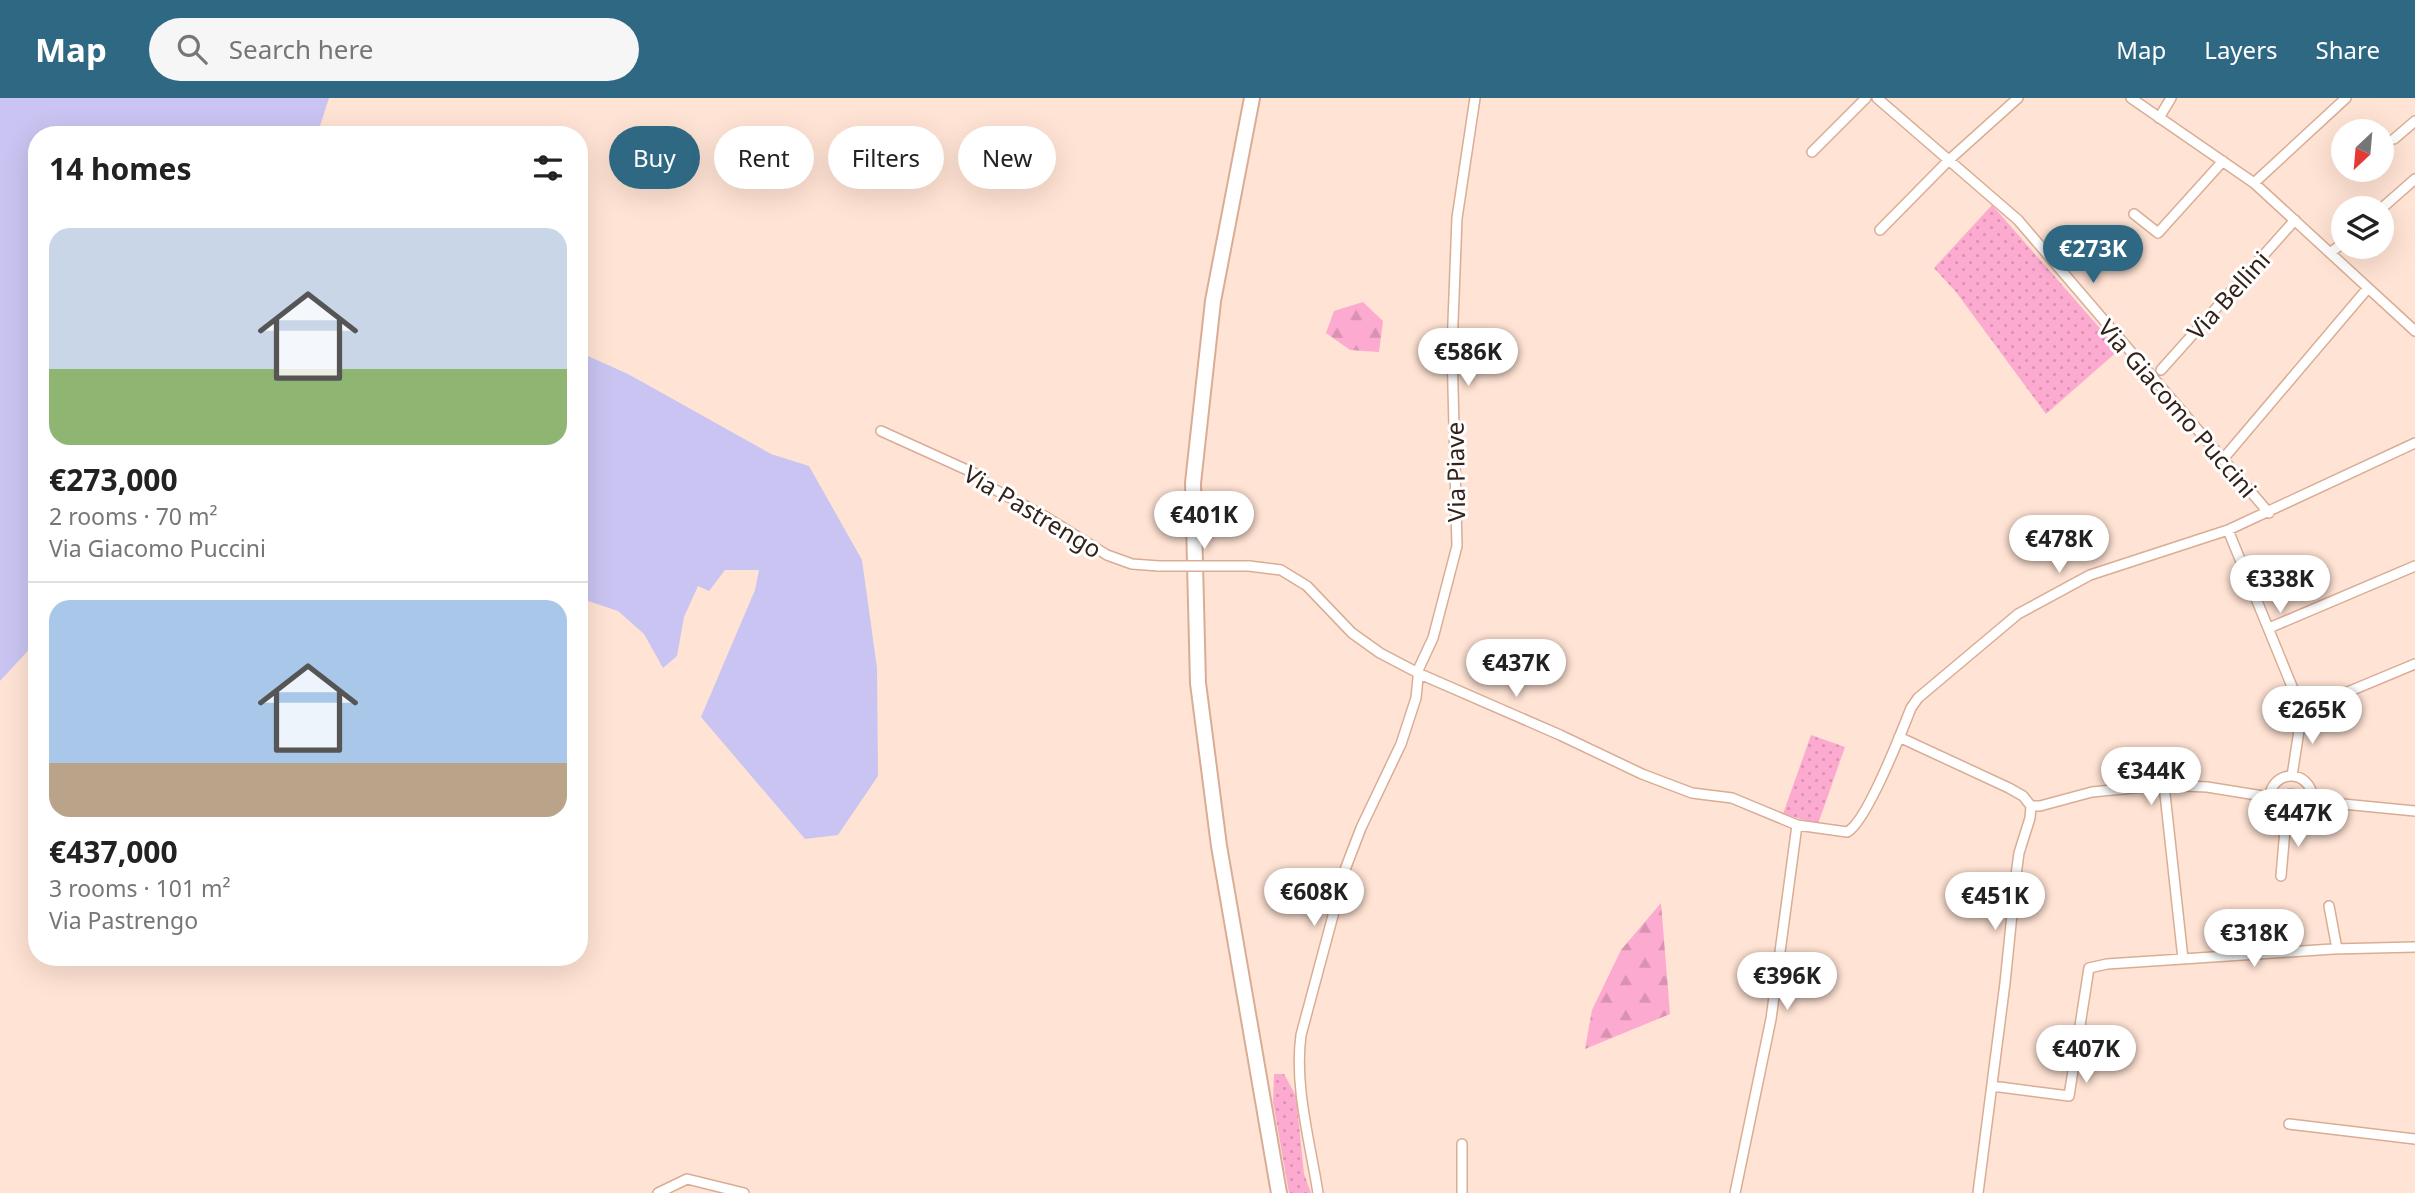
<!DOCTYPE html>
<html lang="en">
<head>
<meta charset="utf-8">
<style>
	body { margin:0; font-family:"Noto Sans",sans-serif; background:#f6f6f6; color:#222; height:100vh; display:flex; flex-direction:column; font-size:26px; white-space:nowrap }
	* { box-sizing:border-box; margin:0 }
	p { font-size:23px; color:#767676 }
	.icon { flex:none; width:38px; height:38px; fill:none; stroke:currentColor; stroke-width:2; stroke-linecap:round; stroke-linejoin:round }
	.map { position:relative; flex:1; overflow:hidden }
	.details { position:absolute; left:28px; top:28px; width:560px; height:840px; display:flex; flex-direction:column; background:#fff; border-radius:28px; box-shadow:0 7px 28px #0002 }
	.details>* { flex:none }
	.hud { position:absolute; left:609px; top:28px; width:665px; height:63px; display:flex; gap:14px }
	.needle { width:46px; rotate:206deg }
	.tools { position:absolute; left:2331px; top:21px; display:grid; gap:14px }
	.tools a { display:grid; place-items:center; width:63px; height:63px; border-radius:50%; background:#fff; box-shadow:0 7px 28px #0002; font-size:35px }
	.price { position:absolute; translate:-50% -60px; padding:0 16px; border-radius:24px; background:#fff; color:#222; font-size:23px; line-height:46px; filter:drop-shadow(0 2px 4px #0008) }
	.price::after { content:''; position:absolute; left:50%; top:42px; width:21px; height:16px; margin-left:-10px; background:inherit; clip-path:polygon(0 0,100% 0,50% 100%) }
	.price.selected { background:#2f6882; color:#fff }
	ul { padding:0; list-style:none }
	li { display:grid; align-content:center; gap:14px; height:371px; padding:0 21px }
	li+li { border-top:2px solid #e0e0e0 }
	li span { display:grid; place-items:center; height:217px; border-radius:21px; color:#555 }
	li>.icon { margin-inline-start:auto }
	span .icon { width:126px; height:126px; fill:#fffc; stroke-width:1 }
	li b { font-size:30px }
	h2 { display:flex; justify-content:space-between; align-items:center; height:84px; padding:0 21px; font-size:30px }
	.tag { padding:0 24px; border-radius:32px; background:#fff; box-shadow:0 7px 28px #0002; font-size:24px; line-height:63px }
	.tag.selected { background:#2f6882; color:#fff }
	header { display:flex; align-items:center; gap:42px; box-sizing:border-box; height:98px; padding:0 35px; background:#2f6882; color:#fff }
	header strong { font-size:33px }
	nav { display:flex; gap:38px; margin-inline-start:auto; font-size:24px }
	.search { width:490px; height:63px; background:#f6f6f6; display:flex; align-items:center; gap:18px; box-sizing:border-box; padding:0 24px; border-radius:38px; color:#767676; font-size:26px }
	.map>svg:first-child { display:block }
</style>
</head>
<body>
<header>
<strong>Map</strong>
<div class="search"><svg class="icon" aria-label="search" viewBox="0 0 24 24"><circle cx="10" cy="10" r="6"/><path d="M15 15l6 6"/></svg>Search here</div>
<nav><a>Map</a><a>Layers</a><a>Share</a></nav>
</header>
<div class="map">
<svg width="2415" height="1095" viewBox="0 0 2415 1095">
	<defs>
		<pattern id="grass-dots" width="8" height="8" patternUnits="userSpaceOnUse" patternTransform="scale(1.75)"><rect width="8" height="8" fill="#fdaad0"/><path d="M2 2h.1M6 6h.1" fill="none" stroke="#d992b2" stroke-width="1.8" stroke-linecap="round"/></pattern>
		<pattern id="forest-firs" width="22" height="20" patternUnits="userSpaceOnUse" patternTransform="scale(1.75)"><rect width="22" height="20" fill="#fdaad0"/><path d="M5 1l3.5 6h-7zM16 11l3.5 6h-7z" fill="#d992b2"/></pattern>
	</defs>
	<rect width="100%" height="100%" fill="#ffe3d4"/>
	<!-- grass -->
	<path fill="url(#grass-dots)" d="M1992,107L2119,252L2046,316L1956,194L1934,170Z
		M1811,637L1845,649L1818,726L1783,716Z
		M2281 700a10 10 0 1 1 20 0a10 10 0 1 1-20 0Z
		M1274,976H1284L1296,998L1304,1076L1311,1095H1289L1273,1004Z"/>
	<!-- forest -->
	<path fill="url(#forest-firs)" d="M1363,204L1383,223L1379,254L1350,252L1326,235L1334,213Z
		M1661,805L1670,916L1585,951L1592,912L1621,852Z"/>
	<!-- water -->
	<path fill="#c9c4f1" d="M0,0H329L317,37H37V543L0,583Z
		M579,254L628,276L771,356L809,368L862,462L877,570L878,678L838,737L805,741L701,619L755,492L759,472H725L709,493L698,488L684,519L677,558L663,570L644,536L618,513L579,500Z"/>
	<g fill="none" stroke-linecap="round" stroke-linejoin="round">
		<!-- minor casing -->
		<g stroke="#d9ad95" stroke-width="12">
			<path id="minor" d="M1877,0L2018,122L2269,415
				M2131,0L2254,85L2415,233
				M2159,20L2171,0
				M2394,41L2415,23
				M1812,54L1866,0
				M2254,85L2346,0
				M2382,110L2415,81
				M2134,116L2158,135L2223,63
				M1880,132L1949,62L2018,0
				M2330,155L2343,145
				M2161,272L2295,122
				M881,333L976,376L990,389L1046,419L1107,457L1132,466L1159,468
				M2223,361L2368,190
				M2228,432L2302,613
				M1249,468L1281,472L1307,488L1352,535L1380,555L1420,576L1560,637L1642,676L1692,695L1732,700L1797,727L1847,734C1866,725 1902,633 1911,610L1918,600L2018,516L2090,477L2228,432L2415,345
				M2269,530L2415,468
				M2302,613L2415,566
				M1899,639L2009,690L2023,698L2031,708L2030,720L2019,755L2016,777L2005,885L1978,1095
				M2270 699a21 21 0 1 1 42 0a21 21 0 1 1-42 0Z
				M2292,678L2302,613
				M2312,703L2415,713
				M2031,708H2040L2092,694L2164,687
				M2281,778L2286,720
				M2329,808L2337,851
				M2183,861L2164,687L2207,689L2269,699
				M1992,988L2069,998L2089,870L2107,866L2333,851L2415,849
				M2289,1026L2415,1041
				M658,1095L687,1081L744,1095
				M1318,1095C1310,1044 1294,988 1301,937L1346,769L1361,730L1401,646L1416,600L1419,570L1433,540L1457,448L1452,250L1457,120L1475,0
				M1462,1095V1046
				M1735,1095L1771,921L1797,727"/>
		</g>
		<!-- primary casing -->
		<g stroke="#d9ad95" stroke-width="18">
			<path id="primary" d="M1252,0L1213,203L1193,385L1198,585L1219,748L1279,1095"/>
		</g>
		<!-- minor -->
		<use href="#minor" stroke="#fff" stroke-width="9"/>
		<!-- primary -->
		<use href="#primary" stroke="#fff" stroke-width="14"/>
		<!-- minor-bridge casing -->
		<g stroke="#d9ad95" stroke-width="12" stroke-linecap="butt">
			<path id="minor-bridge" d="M1159,468H1249"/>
		</g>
		<!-- minor-bridge -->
		<use href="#minor-bridge" stroke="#fff" stroke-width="9"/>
	</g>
	<g text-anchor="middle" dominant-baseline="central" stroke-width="6" stroke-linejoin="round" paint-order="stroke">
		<!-- street labels -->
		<g font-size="24" fill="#332219" stroke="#fff">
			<text transform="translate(2228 197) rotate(-48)">Via Bellini</text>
			<text transform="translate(2178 310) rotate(49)">Via Giacomo Puccini</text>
			<text transform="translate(1455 374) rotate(-91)">Via Piave</text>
			<text transform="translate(1033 413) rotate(31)">Via Pastrengo</text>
		</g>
	</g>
</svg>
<div class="tools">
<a><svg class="needle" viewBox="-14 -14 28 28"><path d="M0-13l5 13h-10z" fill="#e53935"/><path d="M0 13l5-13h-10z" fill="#767676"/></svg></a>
<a><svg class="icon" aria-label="layers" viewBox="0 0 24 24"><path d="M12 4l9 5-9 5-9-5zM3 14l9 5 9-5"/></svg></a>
</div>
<b class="price selected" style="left:2093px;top:187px">€273K</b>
<b class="price" style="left:1468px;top:290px">€586K</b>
<b class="price" style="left:1204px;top:453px">€401K</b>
<b class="price" style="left:2059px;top:477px">€478K</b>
<b class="price" style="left:2280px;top:517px">€338K</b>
<b class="price" style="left:1516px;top:601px">€437K</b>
<b class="price" style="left:2312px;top:648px">€265K</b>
<b class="price" style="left:2151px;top:709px">€344K</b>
<b class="price" style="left:2298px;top:751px">€447K</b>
<b class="price" style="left:1314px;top:830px">€608K</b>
<b class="price" style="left:1995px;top:834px">€451K</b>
<b class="price" style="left:2254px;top:871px">€318K</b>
<b class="price" style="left:1787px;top:914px">€396K</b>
<b class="price" style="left:2086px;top:987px">€407K</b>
<div class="hud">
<a class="tag selected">Buy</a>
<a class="tag">Rent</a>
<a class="tag">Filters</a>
<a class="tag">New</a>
</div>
<section class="details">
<h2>14 homes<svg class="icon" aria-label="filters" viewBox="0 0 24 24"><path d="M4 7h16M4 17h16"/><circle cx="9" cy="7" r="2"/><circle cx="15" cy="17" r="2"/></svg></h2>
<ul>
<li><span style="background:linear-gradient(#c9d6e8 65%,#8fb573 0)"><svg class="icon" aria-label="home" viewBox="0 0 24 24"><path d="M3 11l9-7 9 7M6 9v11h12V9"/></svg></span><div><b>€273,000</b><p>2 rooms · 70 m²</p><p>Via Giacomo Puccini</p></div></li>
<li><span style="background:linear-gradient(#a9c7e8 75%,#b9a48a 0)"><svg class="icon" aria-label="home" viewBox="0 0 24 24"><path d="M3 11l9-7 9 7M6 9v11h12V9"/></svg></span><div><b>€437,000</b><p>3 rooms · 101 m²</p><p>Via Pastrengo</p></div></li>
</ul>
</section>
</div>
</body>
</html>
